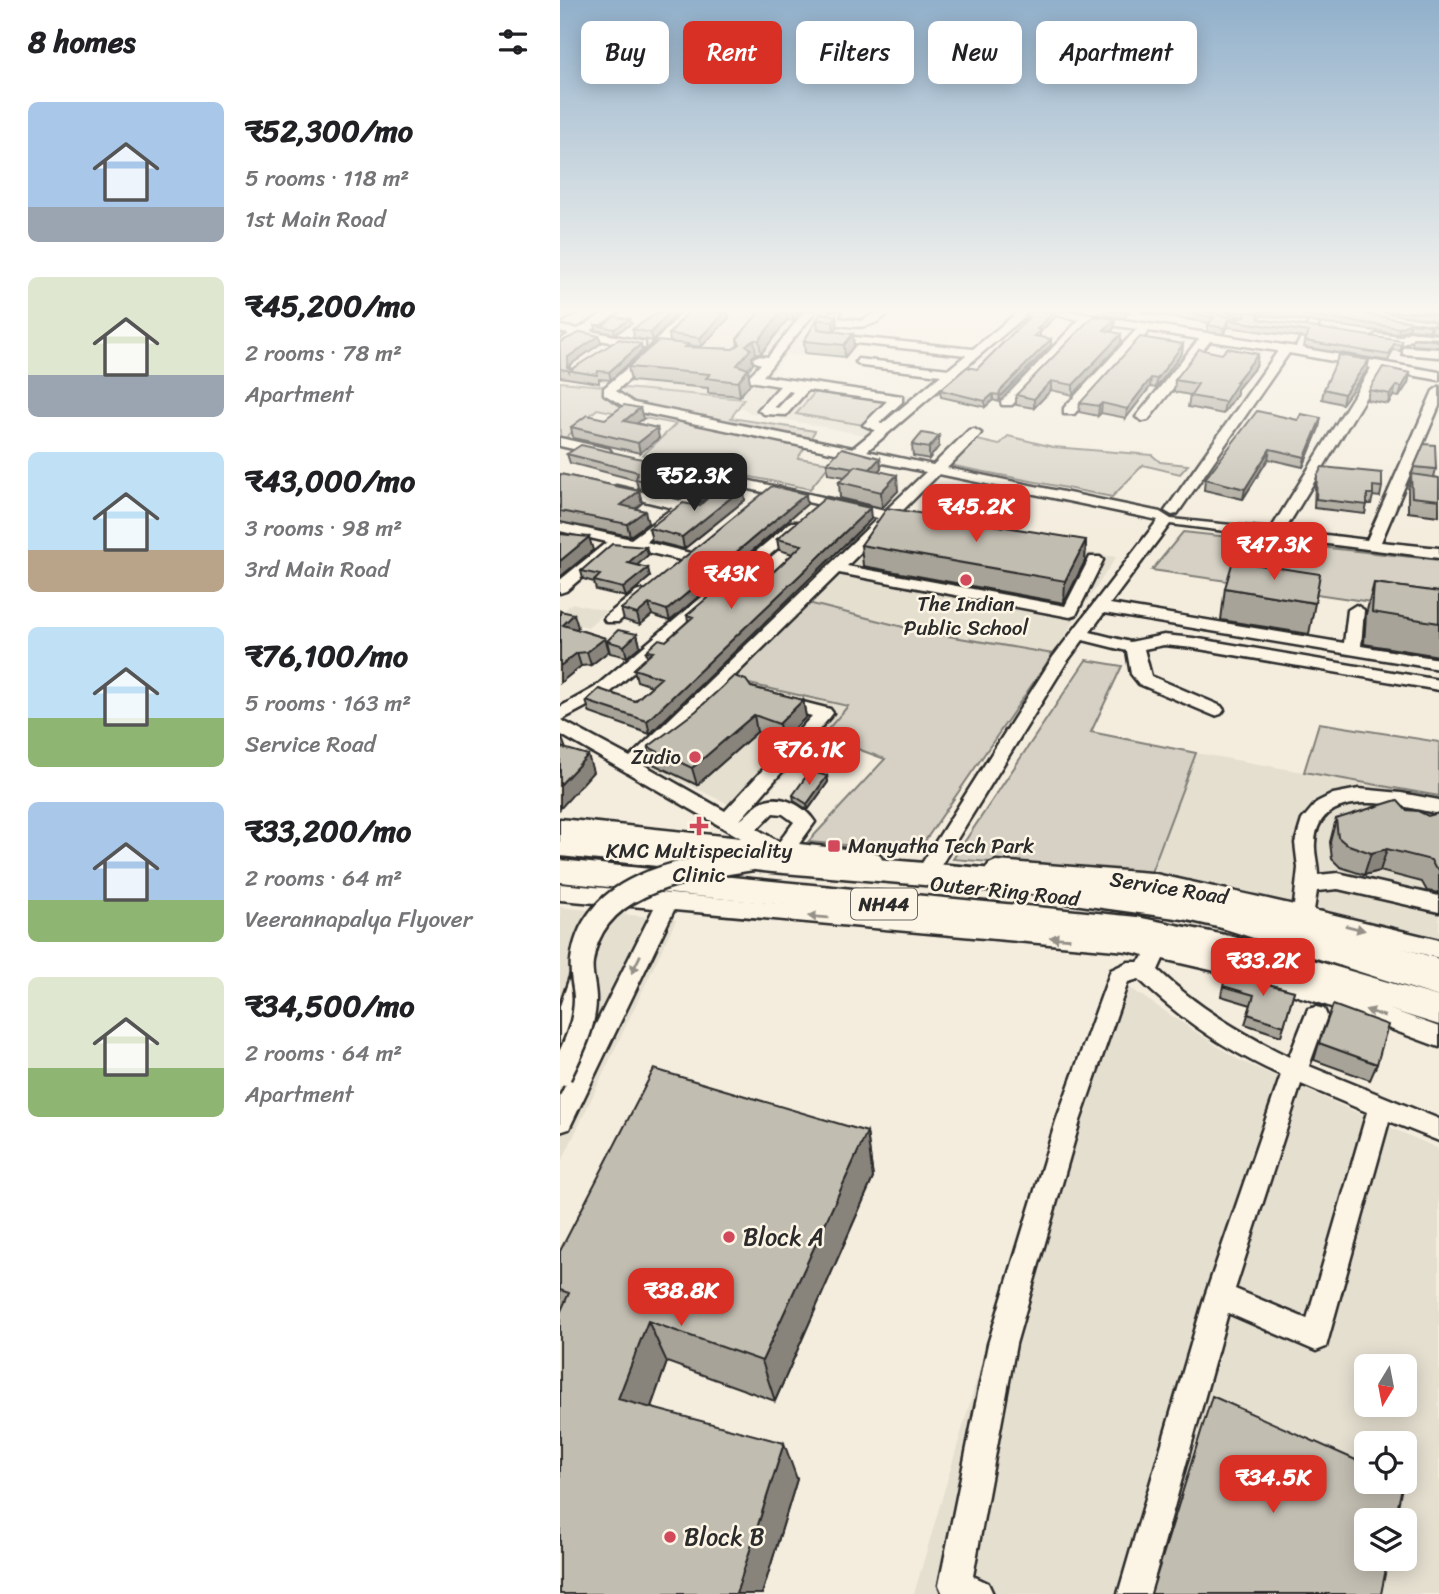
<!DOCTYPE html>
<html lang="en">
<head>
<meta charset="utf-8">
<style>
	body { margin:0; font-family:Sriracha,sans-serif; background:#f2f2f2; color:#202124; height:100vh; display:flex; flex-direction:column; font-size:26px; white-space:nowrap }
	* { box-sizing:border-box; margin:0 }
	p { font-size:23px; color:#757577 }
	.icon { flex:none; width:38px; height:38px; fill:none; stroke:currentColor; stroke-width:2; stroke-linecap:round; stroke-linejoin:round }
	.map { position:relative; flex:1; overflow:hidden }
	.sheet { display:flex; flex-direction:column; background:#fff; width:560px }
	.sheet>* { flex:none }
	.banner { position:absolute; left:21px; top:21px; width:665px; height:63px; display:flex; gap:14px }
	.needle { width:46px; rotate:190deg }
	.buttons { position:absolute; left:794px; top:1354px; display:grid; gap:14px }
	.buttons a { display:grid; place-items:center; width:63px; height:63px; border-radius:10px; background:#fff; box-shadow:0 4px 18px #0003; font-size:35px }
	.price { position:absolute; translate:-50% -60px; padding:0 16px; border-radius:14px; background:#d93025; color:#fff; font-size:23px; line-height:46px; filter:drop-shadow(0 2px 4px #0008) }
	.price::after { content:''; position:absolute; left:50%; top:42px; width:21px; height:16px; margin-left:-10px; background:inherit; clip-path:polygon(0 0,100% 0,50% 100%) }
	.price.selected { background:#222; color:#fff }
	ul { padding:0; list-style:none }
	li { display:flex; align-items:center; gap:21px; height:175px; padding:0 28px }
	li span { display:grid; place-items:center; flex:none; width:196px; height:140px; border-radius:10px; color:#555 }
	li>.icon { margin-inline-start:auto }
	span .icon { width:84px; height:84px; fill:#fffc; stroke-width:1 }
	li b { font-size:30px }
	h2 { display:flex; justify-content:space-between; align-items:center; height:84px; padding:0 28px; font-size:30px }
	.chip { padding:0 24px; border-radius:10px; background:#fff; box-shadow:0 4px 18px #0003; font-size:24px; line-height:63px }
	.chip.selected { background:#d93025; color:#fff }
	main { display:flex; flex:1; min-height:0 }
	.map>svg:first-child { display:block }
</style>
</head>
<body>
<main>
<section class="sheet">
<h2>8 homes<svg class="icon" aria-label="filters" viewBox="0 0 24 24"><path d="M4 7h16M4 17h16"/><circle cx="9" cy="7" r="2"/><circle cx="15" cy="17" r="2"/></svg></h2>
<ul>
<li><span style="background:linear-gradient(#a9c7e8 75%,#9aa5b1 0)"><svg class="icon" aria-label="home" viewBox="0 0 24 24"><path d="M3 11l9-7 9 7M6 9v11h12V9"/></svg></span><div><b>₹52,300/mo</b><p>5 rooms · 118 m²</p><p>1st Main Road</p></div></li>
<li><span style="background:linear-gradient(#dfe7d0 70%,#9aa5b1 0)"><svg class="icon" aria-label="home" viewBox="0 0 24 24"><path d="M3 11l9-7 9 7M6 9v11h12V9"/></svg></span><div><b>₹45,200/mo</b><p>2 rooms · 78 m²</p><p>Apartment</p></div></li>
<li><span style="background:linear-gradient(#bfe0f5 70%,#b9a48a 0)"><svg class="icon" aria-label="home" viewBox="0 0 24 24"><path d="M3 11l9-7 9 7M6 9v11h12V9"/></svg></span><div><b>₹43,000/mo</b><p>3 rooms · 98 m²</p><p>3rd Main Road</p></div></li>
<li><span style="background:linear-gradient(#bfe0f5 65%,#8fb573 0)"><svg class="icon" aria-label="home" viewBox="0 0 24 24"><path d="M3 11l9-7 9 7M6 9v11h12V9"/></svg></span><div><b>₹76,100/mo</b><p>5 rooms · 163 m²</p><p>Service Road</p></div></li>
<li><span style="background:linear-gradient(#a9c7e8 70%,#8fb573 0)"><svg class="icon" aria-label="home" viewBox="0 0 24 24"><path d="M3 11l9-7 9 7M6 9v11h12V9"/></svg></span><div><b>₹33,200/mo</b><p>2 rooms · 64 m²</p><p>Veerannapalya Flyover</p></div></li>
<li><span style="background:linear-gradient(#dfe7d0 65%,#8fb573 0)"><svg class="icon" aria-label="home" viewBox="0 0 24 24"><path d="M3 11l9-7 9 7M6 9v11h12V9"/></svg></span><div><b>₹34,500/mo</b><p>2 rooms · 64 m²</p><p>Apartment</p></div></li>
</ul>
</section>
<div class="map">
<svg width="879" height="1594" viewBox="0 0 879 1594">
	<rect width="100%" height="100%" fill="#f4edde"/>
	<filter id="ink" filterUnits="userSpaceOnUse"><feTurbulence type="fractalNoise" baseFrequency=".0143" numOctaves="2"/><feDisplacementMap in="SourceGraphic" scale="14" xChannelSelector="R" yChannelSelector="G"/><feConvolveMatrix kernelMatrix="1 2 1 2 8 2 1 2 1" color-interpolation-filters="sRGB"/></filter>
	<g filter="url(#ink)">
		<!-- built -->
		<path fill="#e5dfd0" fill-rule="evenodd" d="M154,312H260L241,335L256,338L243,356L226,355L210,375L358,396L310,436L191,413L179,406L184,400L77,390Z
			M332,522L556,557L493,654L359,631L248,603Z
			M12,603L46,611L28,627L0,620V615Z
			M171,680L289,706L189,814L87,765Z
			M636,753L879,796V944L590,875Z
			M0,907L116,920L0,1165Z
			M549,974L677,1059L879,1149V1594H354L433,1324ZM807,1367H845V1405H807ZM807,1444H845V1482H807ZM807,1521H845V1559H807Z"/>
		<!-- green -->
		<path fill="#d6d1c4" stroke="#807e78" stroke-width="2" d="M0,382L184,399L171,418L255,431L238,458L271,463L250,489L83,455L116,424L37,409L0,443Z
			M256,391L329,401L304,425L236,414Z
			M448,436L493,447L592,455L600,462L628,465L620,474L583,465L552,497L384,464L409,438L439,445Z
			M623,532L879,560V612L592,570Z
			M248,603L359,631L493,654L358,851L248,842L325,759L262,736L288,706L171,680Z
			M526,660L562,666L531,732L636,753L590,875L393,859Z
			M759,723L879,742V796L744,772Z"/>
		<g fill="none" stroke-linecap="round" stroke-linejoin="round">
			<!-- minor casing -->
			<g stroke="#2b2b2b" stroke-width="5">
				<path id="minor" d="M3,312H17L0,322V314Z
					M45,312H59L30,331L85,342V348L22,337L0,349V340L9,334L0,332V326L18,329Z
					M122,312H134L97,355L56,391L74,403L293,448L315,430L303,425L327,401L248,390L226,415L204,414L198,410L220,386L190,381V375L201,364L191,360L197,356L208,357L244,312H255L203,376L342,396V402L319,423L322,424L381,375L302,366L296,362L298,359L389,369L406,355L268,340L264,338V334L413,349L458,312H470L307,451L373,465L409,430L414,429L421,433L419,436L387,468L600,512L611,519L711,529L811,368L729,353L617,514L612,515L605,511L718,351L650,341L588,420L583,421L576,417L639,339L589,331L514,414H504V408L577,329L530,322L452,405H442L441,402L519,320L483,312H513L736,347L754,312H765L746,349L879,372V380L822,370L725,530L807,540L873,391L879,387V406L821,542L879,548V558L610,524L550,604L784,643L788,610L796,605L804,610L801,646L879,659V669L544,613L530,632L570,642L604,635L633,638L879,680V690L633,648L604,645L584,649L591,676L661,706L664,710L661,714L655,716L579,684L571,674L567,651L523,640L506,663L378,870L371,872L364,870L361,865L364,860L493,657L598,520L379,474L287,566L505,606L530,557H540L543,560L516,615L510,617L279,573L84,765L165,811L252,716L213,706L210,702L213,698L219,696L270,709L273,713L270,717L180,820C187,816 194,806 201,802C220,792 245,806 255,822L239,844L312,852L319,854L322,859L319,864L312,866L0,833V819L181,838L0,734V707L34,688L231,522H241L243,525L241,528L46,696L1,720L70,757L318,518L163,483L86,542L134,554L137,557L134,560L129,562L57,545L55,549L6,591L0,593V580L47,542L0,531V523L71,539L113,508L51,493L49,490L56,486L121,501L149,480L109,471V465L114,464L325,511L366,472L70,410L44,394V388L89,349ZM229,391L233,392L218,408L214,407ZM213,813L223,814L234,822L219,842L197,829Z
					M270,312H281L278,318L301,321L317,312H329C313,331 293,328 270,323L265,318Z
					M849,332L879,335V343L851,340L842,345L817,342L811,338L817,334L840,337Z
					M847,347L879,349V357L843,354V348Z
					M0,438L49,449L51,452L44,456L0,446Z
					M82,590L88,592L90,595L88,598L58,622H46L44,619L46,616L76,592Z
					M799,789L841,793L879,800V814C843,806 757,783 755,843C754,853 758,864 758,875L778,873L879,896V912L778,889L757,891L754,910L879,940V958L668,904L591,889L436,877L429,874L426,869L429,864L436,861L591,873L734,905L738,868L735,843L742,820L757,802L773,794Z
					M0,842L107,853L114,855L117,860L114,865L107,867L0,856Z
					M0,884L567,935L668,956L765,986L879,1027V1047L760,1003L668,974L603,959L598,970C637,1007 681,1033 729,1057L748,1009L756,1007L764,1009L767,1016L749,1066L879,1119V1141L829,1121L766,1347L756,1351L668,1313L590,1594H558L645,1296L721,1075C668,1051 621,1020 579,979L568,982L520,1121L456,1344L413,1576L428,1583L433,1594H383L379,1585L428,1344L496,1121L551,970L568,962H578L585,955L567,951L114,910L9,1129L0,1132V1096L94,908L0,900ZM741,1084L807,1112L747,1319L675,1289Z
					M513,889L623,903L662,912L879,979V997L662,928L623,919L506,903L503,897L506,891Z
					M20,968L28,971L31,977L12,1044L8,1051L0,1054V1006L12,971Z"/>
			</g>
			<!-- highway casing -->
			<g stroke="#2b2b2b" stroke-width="5">
				<path id="highway" d="M0,828L212,850L576,881L685,901L879,959V985L685,925L576,903L212,872L0,848Z
					M0,860L577,917L670,936L879,997V1025L670,960L577,941L0,882Z"/>
			</g>
			<!-- minor -->
			<use href="#minor" fill="#fcf5e5" fill-rule="evenodd"/>
			<!-- highway -->
			<use href="#highway" fill="#fcf5e5" fill-rule="evenodd"/>
			<!-- minor-bridge casing -->
			<g stroke="#2b2b2b" stroke-width="27" stroke-linecap="butt">
				<path id="minor-bridge" d="M0,1075C12,1051 25,1026 25,999C25,986 20,974 22,961C32,880 128,870 193,859"/>
			</g>
			<!-- minor-bridge -->
			<use href="#minor-bridge" stroke="#fcf5e5" stroke-width="22"/>
		</g>
		<!-- wall -->
		<path fill="#a7a398" stroke="#2b2b2b" stroke-width="2" d="M99,312H118L93,341L74,338L73,329Z
			M128,312H168L169,318L141,347L128,345V347L173,349L178,346L177,339L199,312H241L233,321L227,320L201,354H196L192,357L193,364L188,369L190,384L180,396L148,393V388L71,381L68,367L110,342L109,334Z
			M469,312H495V317L480,332V337L491,345L440,397L439,402L433,400L425,407L381,397L380,390L417,369L465,321V316Z
			M543,312H569L564,318L542,315Z
			M580,312H649L677,319L682,318L665,312H793L871,325L869,331L849,329L838,334L702,315L698,318L699,319L842,345L840,351L833,350L828,361L744,347L746,338L668,327L663,334L647,332L648,325L650,323Z
			M819,312H879V333L871,332L872,325L876,323L871,320Z
			M261,313L276,316L277,327L275,331L294,346L285,357L245,353L244,341Z
			M71,324L55,334L37,330L35,325Z
			M554,328L551,332L561,343L513,395L491,390L474,408L456,405V395Z
			M39,336L41,343L10,365L9,368L12,369L82,351L51,380L39,379V383L0,377V342Z
			M853,338L879,339V347L852,345Z
			M623,344L622,353L596,388L590,387L566,418L541,413L538,416L519,412L520,403Z
			M696,366L677,389V394L663,414L628,407L630,395L614,392L615,380Z
			M807,370L782,404L762,399L764,389Z
			M850,373L848,383L839,397L833,396L828,404L807,400L809,390Z
			M45,419H83L76,423L97,428L99,438L80,453L13,438L11,427Z
			M738,420L759,428L743,467L708,459L683,499L644,490L645,479Z
			M379,436V446L369,459L353,456L352,445Z
			M7,454L139,472L141,481L132,489L117,485L106,495L78,488L76,480L10,463Z
			M320,458L321,468L318,471L338,491L322,508L280,498L279,482L285,477L268,474L267,463Z
			M854,467L876,469L874,477L879,478V516L848,512V489Z
			M0,474L79,491L82,503L75,508L88,523L70,536L0,522Z
			M757,476L822,487L820,497L813,496L811,504H807L805,514L754,508L755,485Z
			M183,488L185,500L124,549L92,541L89,528Z
			M247,504L110,621L92,615L80,625L64,620L61,609Z
			M311,519L90,734L30,713L26,701H75L92,686L77,681L74,669L87,657L86,651L106,641L128,621L127,615L211,574L233,554L219,550L217,539Z
			M526,540L525,561L504,603L303,566L301,545Z
			M86,547L88,555L77,565L90,577L66,597L36,590L34,582L23,579L21,571Z
			M814,583L879,592V656L804,644L806,614Z
			M665,588L755,603L749,634L661,620Z
			M0,611L18,627L16,629L45,638L49,651L31,665L21,666L0,683Z
			M77,634L80,646L67,657L50,653L47,641Z
			M191,687L243,700L246,717L222,741L197,732L137,785L93,764L88,747Z
			M267,776L268,782L248,810L234,801L233,795Z
			M846,810L868,816L879,813V893L867,891L862,882L820,871L804,875L780,867L772,859L770,842L776,819Z
			M663,986L734,991L721,1036L685,1024L691,1005L661,996Z
			M759,1043L817,1064L810,1080L754,1060Z
			M307,1132L313,1178L215,1401L107,1362L91,1407L237,1479L202,1594H0V1251Z"/>
		<!-- shaded-wall -->
		<path fill="#88847c" stroke="#2b2b2b" stroke-width="2" d="M109,312H118L93,341L91,333Z
			M165,312H168L169,318L141,347L140,338Z
			M221,312H226L227,320L201,354L199,340Z
			M232,312H241L233,321Z
			M494,312H495V317L480,332V336L474,342V336L477,329Z
			M703,312L702,315L695,319L696,313Z
			M276,316L277,327L274,333L273,321Z
			M70,319L71,324L55,334L54,329Z
			M555,319L554,328L544,340V330Z
			M669,320L668,327L663,334L664,328Z
			M851,323L849,329L838,334L839,328Z
			M293,334L294,346L285,357L284,345Z
			M561,334V343L513,395V385Z
			M39,336L41,343L10,365L9,371L7,367L8,357Z
			M491,339V345L440,397L439,402L440,391Z
			M194,340L196,354L192,357L193,364L179,380L177,365L186,345Z
			M81,344L82,351L51,380L49,372Z
			M623,344L622,353L596,388L597,379Z
			M698,354L696,366L677,389V394L663,414L665,402L676,382Z
			M809,360L807,370L782,404L784,394Z
			M188,369L190,384L180,396L178,382Z
			M850,373L848,383L839,397L842,387Z
			M591,378L590,387L566,418L567,409Z
			M491,381V390L474,408V399Z
			M836,386L833,396L828,404L830,394Z
			M433,394V400L425,407V401Z
			M542,403L541,413L538,416L539,406Z
			M80,408L83,419L66,431L64,421Z
			M761,418L759,428L743,467L745,457Z
			M97,428L99,438L80,453L78,443Z
			M379,436V446L369,459V448Z
			M710,449L708,459L683,499L685,489Z
			M320,458L321,468L309,482L308,471Z
			M139,472L141,481L132,489L131,480Z
			M337,475L338,491L322,508L321,492Z
			M115,477L117,485L106,495L104,486Z
			M183,488L185,500L124,549L122,537Z
			M79,491L82,503L65,518L61,505Z
			M246,494L247,504L110,621L107,610Z
			M310,508L311,519L90,734L87,721Z
			M85,511L88,523L70,536L67,524Z
			M29,537L33,550L0,577V561Z
			M526,540L525,561L504,603L505,581Z
			M86,547L88,555L70,572L68,563Z
			M88,568L90,577L66,597L63,588Z
			M89,604L92,615L80,625L77,614Z
			M14,614L18,627L7,638L3,625Z
			M77,634L80,646L67,657L64,646Z
			M45,638L49,651L31,665L27,652Z
			M17,653L21,666L0,683V666Z
			M243,700L246,717L222,741L219,724Z
			M194,715L197,732L137,785L132,768Z
			M2,738L8,755L0,761V740Z
			M28,755L33,772L0,809V785Z
			M267,776L268,782L248,810L247,804Z
			M827,849L820,871L804,875L811,853Z
			M307,1132L313,1178L215,1401L202,1361Z
			M88,1321L107,1362L80,1437L58,1399Z
			M224,1443L237,1479L202,1594H176Z"/>
		<!-- building -->
		<path fill="#c2bdb1" stroke="#2b2b2b" stroke-width="2" d="M99,312H109L91,333L73,329Z
			M128,312H165L140,338L109,334Z
			M199,312H221L199,340H194L186,345L191,349L177,365L188,369L178,382L146,378L150,374L68,367L98,341L128,344L125,347L173,349L180,344L177,339Z
			M469,312H494L477,329L481,330L474,336L491,339L440,391L439,395L433,394L425,401L380,390L407,367L417,369L469,317L465,316Z
			M623,312H649L677,319L685,316L686,312H697L699,319L842,341V345L834,344L829,355L745,341L749,332L669,320L664,328L648,325L654,317Z
			M727,312H793L871,325L851,323L839,328Z
			M861,312H879V318L873,314Z
			M261,313L276,316L273,321L257,320L258,329L293,334L284,345L244,341Z
			M533,316L555,319L544,330L561,334L513,385L491,381L474,399L456,395Z
			M54,317L70,319L54,329L35,325H44Z
			M879,320V326L872,325Z
			M21,332L39,336L8,357L7,367L12,369L59,339L81,344L49,372L38,371L37,375L0,369V342Z
			M580,337L623,344L597,379L591,378L567,409L542,403L539,406L520,403Z
			M853,338L879,339V341Z
			M667,348L698,354L676,382H678L665,402L630,396L638,384L615,380L639,349L662,354Z
			M779,355L809,360L784,394L764,389Z
			M823,367L850,373L842,387L836,386L830,394L809,390Z
			M64,405L80,408L64,421L97,428L78,443L11,427L27,415L45,419Z
			M697,411L738,420L741,414L761,418L745,457L710,449L685,489L645,479Z
			M362,433L379,436L369,448L352,445Z
			M864,444L875,445L876,469L854,467Z
			M21,445L139,472L131,480L115,477L104,486L76,479L78,472L7,454Z
			M282,448L320,458L310,469L296,466L294,468L267,463Z
			M296,466L337,475L321,492L279,482Z
			M762,467L822,473V487L813,486V494H807V505L756,499L757,476Z
			M0,474L79,491L61,505L85,511L67,524L0,511Z
			M851,474L879,478V500L852,497Z
			M163,484L183,488L122,537L89,528L123,503L139,506Z
			M212,486L246,494L107,610L89,604L77,614L61,609Z
			M265,498L310,508L87,721L26,701L39,689L75,701L101,678L74,669L93,652L86,651L99,639L106,641L133,617L127,615L185,566L211,574L242,545L217,539Z
			M327,508L526,540L505,581L301,545Z
			M0,534L29,537L0,561Z
			M52,544L86,547L68,563L88,568L63,588L34,581L40,575L21,571Z
			M673,561L760,574L755,603L665,588Z
			M814,583L879,592V623L812,612Z
			M0,611L14,614L3,625L45,638L27,652L17,653L0,666Z
			M58,630L77,634L64,646L47,641Z
			M174,676L186,680L191,687L243,700L219,724L194,715L132,768L88,747L136,711Z
			M0,747L28,755L0,785Z
			M250,771L267,776L247,804L233,795Z
			M837,800L846,810L858,811L868,816L879,813V869L875,868L871,860L827,849L811,853L786,844L778,837L776,819Z
			M667,973L734,991L724,1026L688,1014L694,995L663,986Z
			M773,1005L828,1025L817,1064L759,1043Z
			M94,1069L307,1132L202,1361L88,1321L58,1399L224,1443L176,1594H0V1313L9,1293L0,1290V1251Z
			M652,1396L807,1465V1482H843L835,1521H807V1559H828L821,1594H591Z"/>
		<!-- one-way arrows -->
		<defs><path id="oneway-solid" d="M-6-.8H1V-3.2L6.5 0L1 3.2V.8H-6Z" transform="scale(1.75)"/></defs>
		<g fill="#949088">
			<use href="#oneway-solid" transform="translate(258 917) rotate(-175)"/>
			<use href="#oneway-solid" transform="translate(795 928) rotate(14)"/>
			<use href="#oneway-solid" transform="translate(500 938) rotate(-176)"/>
			<use href="#oneway-solid" transform="translate(76 964) rotate(116)"/>
			<use href="#oneway-solid" transform="translate(815 1013) rotate(-161)"/>
		</g>
	</g>
	<!-- sky -->
	<linearGradient id="sky" x2="0" y2="1"><stop stop-color="#91b0cb"/><stop offset="0.58" stop-color="#faf7f0"/><stop offset="1" stop-color="#faf7f0" stop-opacity="0"/></linearGradient>
	<rect width="879" height="536" fill="url(#sky)"/>
	<!-- markers -->
	<g fill="#d1495b" stroke="#fcf5e5" stroke-width="2.5">
		<circle cx="406" cy="580" r="7"/>
		<circle cx="135" cy="757" r="7"/>
		<path d="M135.5 815.5h7v7h7v7h-7v7h-7v-7h-7v-7h7z"/>
		<rect x="267" y="839" width="14" height="14" rx="3.5"/>
		<circle cx="169" cy="1237" r="7"/>
		<circle cx="110" cy="1537" r="7"/>
	</g>
	<g text-anchor="middle" dominant-baseline="central" stroke-width="5" stroke-linejoin="round" paint-order="stroke">
		<!-- shield labels -->
		<rect fill="#fcf5e5" stroke="#6a6863" stroke-width="2" x="291" y="888.5" width="66" height="31" rx="5"/>
		<g font-size="19" font-weight="bold" fill="#2b2b2b">
			<text x="324" y="904">NH44</text>
		</g>
		<!-- poi labels -->
		<g font-size="21" fill="#2b2b2b" stroke="#fcf5e5">
			<text x="406" y="604">The Indian<tspan x="406" dy="24">Public School</tspan></text>
			<text x="121" y="757" text-anchor="end">Zudio</text>
			<text x="288" y="846" text-anchor="start">Manyatha Tech Park</text>
			<text x="139" y="851">KMC Multispeciality<tspan x="139" dy="24">Clinic</tspan></text>
		</g>
		<!-- street labels -->
		<g font-size="21" fill="#2b2b2b" stroke="#fcf5e5">
			<text transform="translate(609 888) rotate(9)">Service Road</text>
			<text transform="translate(445 891) rotate(6)">Outer Ring Road</text>
		</g>
		<!-- near-poi labels -->
		<g font-size="24" fill="#2b2b2b" stroke="#fcf5e5" text-anchor="start">
			<text x="183" y="1237">Block A</text>
			<text x="124" y="1537">Block B</text>
		</g>
	</g>
</svg>
<div class="buttons">
<a><svg class="needle" viewBox="-14 -14 28 28"><path d="M0-13l5 13h-10z" fill="#e53935"/><path d="M0 13l5-13h-10z" fill="#757577"/></svg></a>
<a><svg class="icon" aria-label="locate" viewBox="0 0 24 24"><circle cx="12" cy="12" r="6"/><path d="M12 2v4M12 18v4M2 12h4M18 12h4"/></svg></a>
<a><svg class="icon" aria-label="layers" viewBox="0 0 24 24"><path d="M12 4l9 5-9 5-9-5zM3 14l9 5 9-5"/></svg></a>
</div>
<b class="price selected" style="left:134px;top:513px">₹52.3K</b>
<b class="price" style="left:416px;top:544px">₹45.2K</b>
<b class="price" style="left:714px;top:582px">₹47.3K</b>
<b class="price" style="left:171px;top:611px">₹43K</b>
<b class="price" style="left:249px;top:787px">₹76.1K</b>
<b class="price" style="left:703px;top:998px">₹33.2K</b>
<b class="price" style="left:121px;top:1328px">₹38.8K</b>
<b class="price" style="left:713px;top:1515px">₹34.5K</b>
<div class="banner">
<a class="chip">Buy</a>
<a class="chip selected">Rent</a>
<a class="chip">Filters</a>
<a class="chip">New</a>
<a class="chip">Apartment</a>
</div>
</div>
</main>
</body>
</html>
